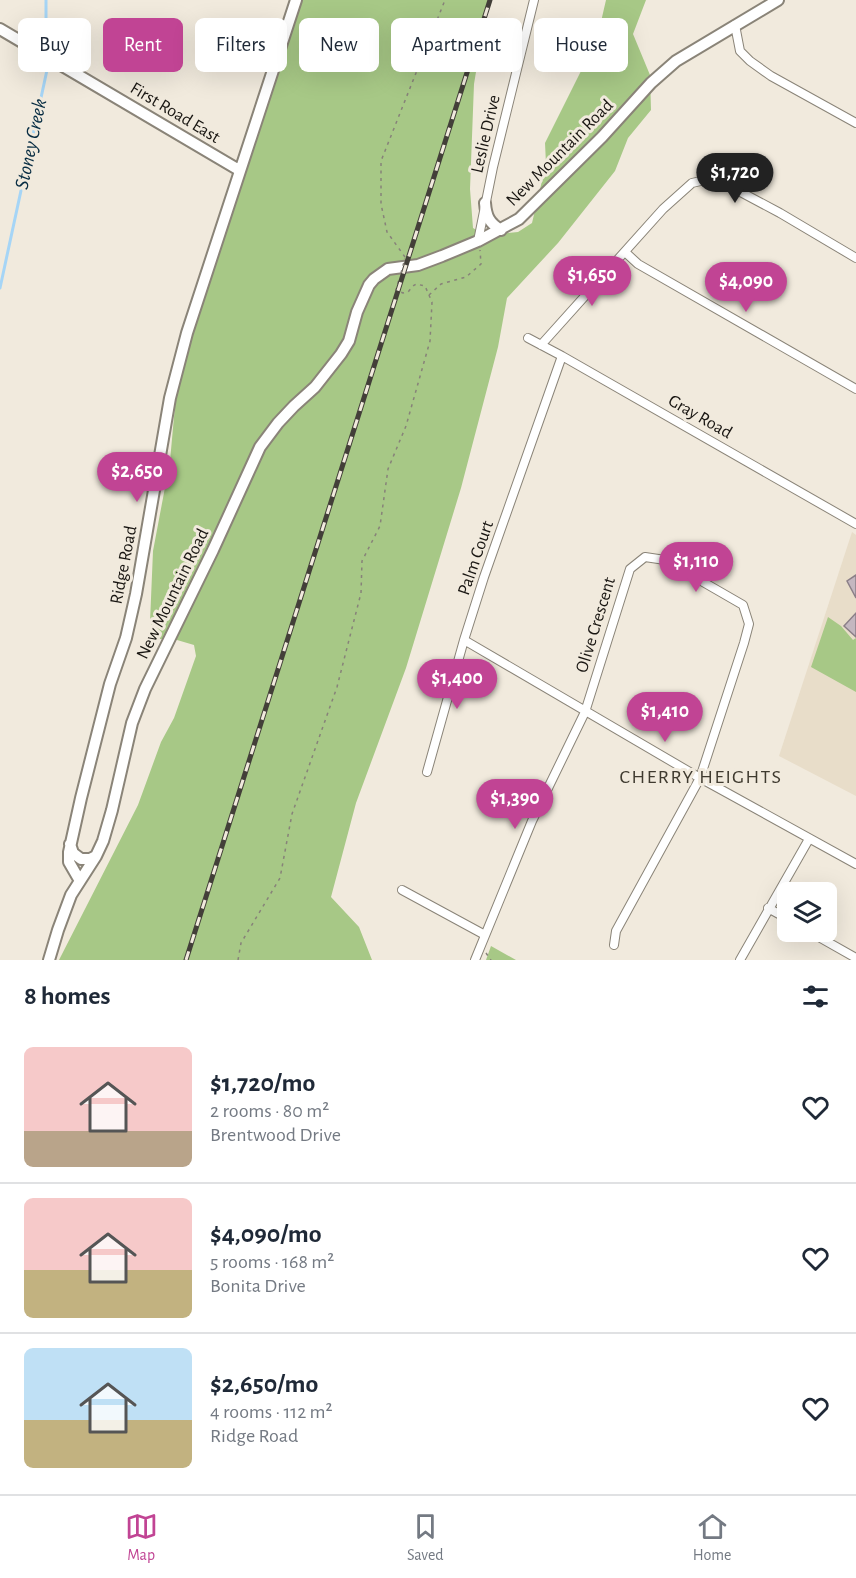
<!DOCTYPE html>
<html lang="en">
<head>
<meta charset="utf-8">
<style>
	body { margin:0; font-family:"Alegreya Sans",sans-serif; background:#f6f6f7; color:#1f2937; height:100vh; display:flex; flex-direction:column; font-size:22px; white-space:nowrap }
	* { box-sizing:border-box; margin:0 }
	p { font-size:20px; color:#747a83 }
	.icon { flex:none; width:33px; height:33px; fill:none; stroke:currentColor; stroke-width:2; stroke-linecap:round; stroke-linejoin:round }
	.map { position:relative; height:960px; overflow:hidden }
	.details { display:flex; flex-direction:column; background:#fff; flex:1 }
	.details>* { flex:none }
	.top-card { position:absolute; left:18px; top:18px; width:820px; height:54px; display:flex; gap:12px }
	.tools { position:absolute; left:777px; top:882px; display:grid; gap:12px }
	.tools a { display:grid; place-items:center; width:60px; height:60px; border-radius:9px; background:#fff; box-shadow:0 6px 24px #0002; font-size:30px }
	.price { position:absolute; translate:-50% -51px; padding:0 14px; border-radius:21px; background:#c14494; color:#fff; font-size:20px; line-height:39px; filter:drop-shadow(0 2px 3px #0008) }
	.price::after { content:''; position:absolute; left:50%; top:36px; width:18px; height:14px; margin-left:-9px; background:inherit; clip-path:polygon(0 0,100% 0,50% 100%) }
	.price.on { background:#222; color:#fff }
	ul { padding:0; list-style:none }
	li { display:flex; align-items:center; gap:18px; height:150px; padding:0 24px }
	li+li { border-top:2px solid #e0e1e3 }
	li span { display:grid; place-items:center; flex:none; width:168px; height:120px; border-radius:9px; color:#555 }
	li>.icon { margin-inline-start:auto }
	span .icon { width:72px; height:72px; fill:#fffc; stroke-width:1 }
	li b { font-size:26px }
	h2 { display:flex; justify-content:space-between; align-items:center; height:72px; padding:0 24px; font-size:26px }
	.tag { padding:0 21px; border-radius:9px; background:#fff; box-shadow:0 6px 24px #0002; font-size:21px; line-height:54px }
	.tag.on { background:#c14494; color:#fff }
	.tab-bar { display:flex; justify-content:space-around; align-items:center; height:84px; border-top:2px solid #e0e1e3; background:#fff; font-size:16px; color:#747a83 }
	.tab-bar a { display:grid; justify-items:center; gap:3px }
	.tab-bar .on { color:#c14494 }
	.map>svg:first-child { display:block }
</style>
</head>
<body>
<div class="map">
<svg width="856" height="960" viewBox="0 0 856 960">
	<rect width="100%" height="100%" fill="#f1eadd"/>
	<!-- built -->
	<path fill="#e8ddc9" d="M852,532L856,535V796L779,756Z"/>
	<!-- green -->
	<path fill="#a7c886" d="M298,0H490L484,24L474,84L470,189L473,228L485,235L518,232L532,223L546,164L545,143L597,39L606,0H646L633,34L650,75L651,110L628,138L615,171L558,243L507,298L498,347L461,488L406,668L356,803L331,897L359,927L372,960H59L138,805L161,742L174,718L196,656L194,645L177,640L160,639L150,622L153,551L170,461L179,362Z
		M828,617L841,626L853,640L856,638V692L811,667Z
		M491,946L516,960H486Z"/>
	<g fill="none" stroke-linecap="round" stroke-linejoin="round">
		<!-- stream -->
		<path stroke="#a6d5f6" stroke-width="3" d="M46,45V0
			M0,288L47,70"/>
	</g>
	<!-- building -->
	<path fill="#c4b7c0" stroke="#8b7f88" stroke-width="1.5" d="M856,575V598L847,581Z
		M856,613V637L844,626Z"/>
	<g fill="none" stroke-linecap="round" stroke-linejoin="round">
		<!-- street casing -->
		<g stroke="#8a8478" stroke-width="10">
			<path id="street" d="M735,25L740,51L750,61L771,76L856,123
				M478,241L493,167L534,0
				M625,252L638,264L856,389
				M528,338L562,356L856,524
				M541,345L663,209L692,183L705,180L720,181L780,213L856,258
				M464,640L700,778L856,864
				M427,772L464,640L484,577L562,356
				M402,890L485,935
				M768,908L788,919
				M810,932L856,958
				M475,960L532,821L585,712L630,569L645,557L665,560L743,605L749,624L744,643L700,778L616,931L614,945
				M740,960L809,839"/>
		</g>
		<!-- secondary casing -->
		<g stroke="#8a8478" stroke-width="14">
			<path id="secondary" d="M0,29L239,170
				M485,203C486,216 489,223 501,230
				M70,844L73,853L81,859H90L96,856
				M80,881L69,862V852L81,798L110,684L126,638L136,594L170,398L187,333L296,0
				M49,960L58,930L71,895L96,856L103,841L112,810L132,723L145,689L213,550L260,447L278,423L294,406L315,387L341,354L349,341L357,312L369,285L374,279L388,269L418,265L442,256L478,241L519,219L602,137L651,83L676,61L778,0"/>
		</g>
		<!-- path -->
		<path stroke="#878279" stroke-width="1.5" stroke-dasharray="3 4.5" stroke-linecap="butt" d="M405,257L387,232L381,204V161L445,0
			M429,295L441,284L466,277L481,264L480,250
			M486,953L491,960
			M238,960L241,943L280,878L292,814L337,687L361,593L362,561L380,526L388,469L406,426L430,341L432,302L425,286L416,284L413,286L408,292L403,293L396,290L399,279"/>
		<!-- street -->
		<use href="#street" stroke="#fff" stroke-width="8"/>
		<!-- secondary -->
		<use href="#secondary" stroke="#fff" stroke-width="10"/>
		<!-- rail casing -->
		<g stroke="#433f39" stroke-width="5">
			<path id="rail" d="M186,960L490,0"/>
		</g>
		<!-- rail -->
		<use href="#rail" stroke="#f1eadd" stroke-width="3" stroke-dasharray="9" stroke-linecap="butt"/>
		<!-- path-bridge -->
		<path stroke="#878279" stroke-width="1.5" stroke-dasharray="3 4.5" stroke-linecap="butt" d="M401,273L405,258"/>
	</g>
	<g text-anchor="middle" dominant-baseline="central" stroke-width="6" stroke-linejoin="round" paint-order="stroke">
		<!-- street labels -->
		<g font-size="18" fill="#181511" stroke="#f1eadd">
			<text transform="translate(175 113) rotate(31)">First Road East</text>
			<text transform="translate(486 134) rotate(-77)">Leslie Drive</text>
			<text transform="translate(560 153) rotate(-45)">New Mountain Road</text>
			<text transform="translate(700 417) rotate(30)">Gray Road</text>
			<text transform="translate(476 558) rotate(-71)">Palm Court</text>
			<text transform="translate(124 565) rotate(-79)">Ridge Road</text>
			<text transform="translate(173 594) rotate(-64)">New Mountain Road</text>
			<text transform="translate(596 625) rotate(-73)">Olive Crescent</text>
		</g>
		<!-- water labels -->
		<g font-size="20" font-style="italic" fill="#072c42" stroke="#f1eadd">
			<text transform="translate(31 144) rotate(-78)">Stoney Creek</text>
		</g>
		<!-- neighbourhood labels -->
		<g font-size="20" letter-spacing="1.5" fill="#3f3a2f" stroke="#f1eadd">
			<text x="701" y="777">CHERRY HEIGHTS</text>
		</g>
	</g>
</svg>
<div class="tools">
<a><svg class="icon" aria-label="layers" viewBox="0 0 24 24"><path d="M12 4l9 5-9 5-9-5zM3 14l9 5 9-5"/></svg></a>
</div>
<b class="price on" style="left:735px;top:204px">$1,720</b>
<b class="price" style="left:592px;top:307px">$1,650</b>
<b class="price" style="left:746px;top:313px">$4,090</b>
<b class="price" style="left:137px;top:503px">$2,650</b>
<b class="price" style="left:696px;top:593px">$1,110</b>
<b class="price" style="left:457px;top:710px">$1,400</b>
<b class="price" style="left:665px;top:743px">$1,410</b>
<b class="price" style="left:515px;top:830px">$1,390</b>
<div class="top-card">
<a class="tag">Buy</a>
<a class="tag on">Rent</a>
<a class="tag">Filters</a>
<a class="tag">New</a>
<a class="tag">Apartment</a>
<a class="tag">House</a>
</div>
</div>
<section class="details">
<h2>8 homes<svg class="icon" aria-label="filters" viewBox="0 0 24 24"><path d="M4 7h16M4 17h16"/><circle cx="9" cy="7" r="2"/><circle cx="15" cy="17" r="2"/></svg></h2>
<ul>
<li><span style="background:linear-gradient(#f6c9c9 70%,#b9a48a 0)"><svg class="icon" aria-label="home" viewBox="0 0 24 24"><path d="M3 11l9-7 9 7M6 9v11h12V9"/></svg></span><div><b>$1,720/mo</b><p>2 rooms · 80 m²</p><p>Brentwood Drive</p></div><svg class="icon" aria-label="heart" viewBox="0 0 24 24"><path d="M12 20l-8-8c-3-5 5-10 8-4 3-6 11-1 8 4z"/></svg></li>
<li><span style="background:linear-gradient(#f6c9c9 60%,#c2b280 0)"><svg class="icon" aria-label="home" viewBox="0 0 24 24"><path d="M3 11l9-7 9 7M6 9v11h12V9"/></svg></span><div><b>$4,090/mo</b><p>5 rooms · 168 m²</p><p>Bonita Drive</p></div><svg class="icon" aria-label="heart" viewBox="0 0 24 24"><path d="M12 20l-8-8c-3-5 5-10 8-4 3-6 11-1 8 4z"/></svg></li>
<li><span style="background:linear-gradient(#bfe0f5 60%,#c2b280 0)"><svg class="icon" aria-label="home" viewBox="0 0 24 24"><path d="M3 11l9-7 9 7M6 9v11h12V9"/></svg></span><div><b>$2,650/mo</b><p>4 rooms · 112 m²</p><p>Ridge Road</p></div><svg class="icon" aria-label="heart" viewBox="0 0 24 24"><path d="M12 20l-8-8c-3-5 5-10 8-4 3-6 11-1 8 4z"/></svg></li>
</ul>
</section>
<nav class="tab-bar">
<a class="on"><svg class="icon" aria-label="map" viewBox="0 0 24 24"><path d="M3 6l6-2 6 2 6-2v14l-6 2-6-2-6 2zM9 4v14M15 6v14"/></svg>Map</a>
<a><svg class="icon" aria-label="saved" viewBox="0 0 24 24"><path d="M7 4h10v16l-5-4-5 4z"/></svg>Saved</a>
<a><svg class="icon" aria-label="home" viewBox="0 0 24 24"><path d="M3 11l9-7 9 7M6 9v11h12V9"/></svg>Home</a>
</nav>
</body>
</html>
